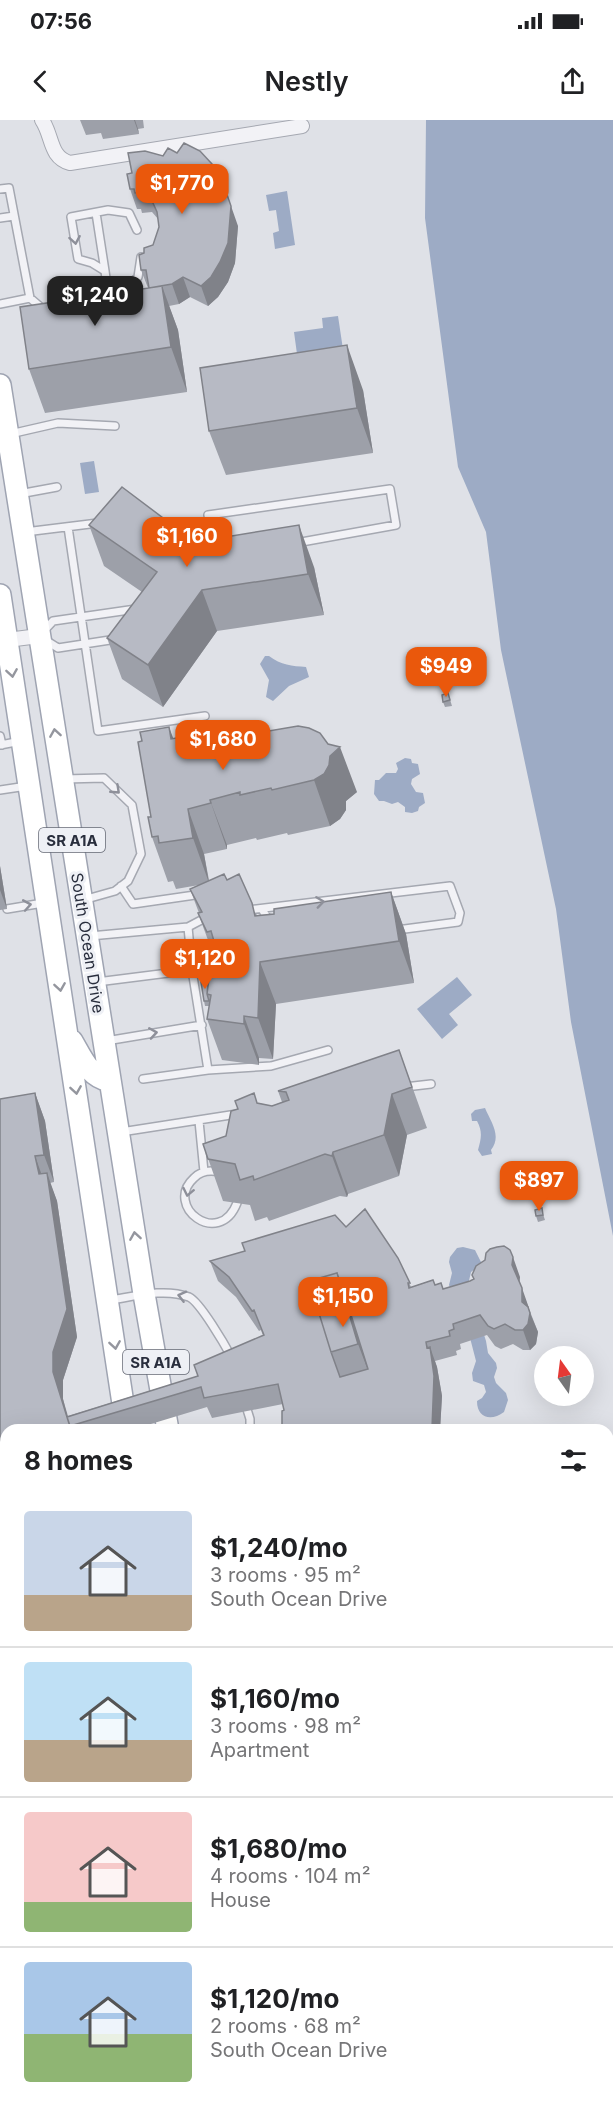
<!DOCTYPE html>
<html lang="en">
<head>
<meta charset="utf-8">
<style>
	body { margin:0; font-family:Inter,sans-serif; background:#f2f2f2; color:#202124; height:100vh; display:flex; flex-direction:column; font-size:22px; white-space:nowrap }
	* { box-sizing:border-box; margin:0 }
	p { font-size:20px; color:#757577 }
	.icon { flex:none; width:33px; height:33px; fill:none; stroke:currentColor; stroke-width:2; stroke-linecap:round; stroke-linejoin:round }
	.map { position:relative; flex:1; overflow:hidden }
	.panel { position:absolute; left:0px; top:1304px; width:614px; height:686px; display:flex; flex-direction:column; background:#fff; border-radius:18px 18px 0 0; box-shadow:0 6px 24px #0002 }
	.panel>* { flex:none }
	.needle { width:39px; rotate:346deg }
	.controls { position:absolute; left:534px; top:1226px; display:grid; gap:12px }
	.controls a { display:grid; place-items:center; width:60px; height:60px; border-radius:50%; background:#fff; box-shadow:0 6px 24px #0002; font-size:30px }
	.price { position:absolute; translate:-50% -51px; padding:0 14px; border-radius:12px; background:#ea580c; color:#fff; font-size:20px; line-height:39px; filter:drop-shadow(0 2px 3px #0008) }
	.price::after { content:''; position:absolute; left:50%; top:36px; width:18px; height:14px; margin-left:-9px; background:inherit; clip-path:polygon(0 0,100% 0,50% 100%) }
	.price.current { background:#222; color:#fff }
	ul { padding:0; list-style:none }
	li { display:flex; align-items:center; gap:18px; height:150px; padding:0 24px }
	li+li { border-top:2px solid #e0e0e0 }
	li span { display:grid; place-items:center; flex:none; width:168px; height:120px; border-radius:6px; color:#555 }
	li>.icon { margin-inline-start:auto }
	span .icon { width:72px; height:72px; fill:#fffc; stroke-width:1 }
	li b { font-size:26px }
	h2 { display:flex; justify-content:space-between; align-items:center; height:72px; padding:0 24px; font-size:26px }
	.status { display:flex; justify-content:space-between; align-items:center; height:42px; padding:0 30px; background:#fff; direction:ltr }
	.status svg { height:16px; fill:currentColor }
	header { display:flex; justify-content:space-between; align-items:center; height:78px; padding:0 24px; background:#fff; font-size:27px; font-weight:600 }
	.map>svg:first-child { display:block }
</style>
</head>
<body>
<div class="status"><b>07:56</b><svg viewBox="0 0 49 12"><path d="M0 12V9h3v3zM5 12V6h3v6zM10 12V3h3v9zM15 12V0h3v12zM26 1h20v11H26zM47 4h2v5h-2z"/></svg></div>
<header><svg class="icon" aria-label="back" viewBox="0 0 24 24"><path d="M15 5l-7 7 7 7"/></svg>Nestly<svg class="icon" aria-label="share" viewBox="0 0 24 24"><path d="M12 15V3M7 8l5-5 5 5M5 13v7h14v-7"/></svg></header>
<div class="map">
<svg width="613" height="1988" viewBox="0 0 613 1988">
	<rect width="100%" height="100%" fill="#dfe1e7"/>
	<!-- water -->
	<path fill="#9dabc5" d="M426,0H613V1116L571,902L556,789L501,530L486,412L458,347L425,98Z
		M287,71L295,125L275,129L273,113L279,111L276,90L269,91L266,75Z
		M338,196L344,236L297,234L294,212L323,208L322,198Z
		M94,341L99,372L85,374L80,343Z
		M265,536H269C281,545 292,546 306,547L309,557L289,566L273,581L266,577L269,560L260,544Z
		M405,638L411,639L412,643L418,644L420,654L412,659L411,664L416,672L423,673L425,683L419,687L418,691L412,693L405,692V687L398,682L392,684L384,681H379L374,674L375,660H379L386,653H396L398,649L396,643Z
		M457,857L472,875L449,894L458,905L442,919L417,889Z
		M485,988C491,1002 502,1016 491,1030L492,1034L482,1036L478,1030C481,1019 483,1012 477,1001H472L471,994L475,990Z
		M463,1127L475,1130L482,1144L471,1152L468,1165L486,1221L488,1233L496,1243L497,1248L494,1257L496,1263L506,1273L508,1280L504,1292C492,1301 477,1299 477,1281L482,1278L486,1272L484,1265L473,1261L472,1253L476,1241L469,1214L449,1165L452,1153L449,1142L450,1137L457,1128Z"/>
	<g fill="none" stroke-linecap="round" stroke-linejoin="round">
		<!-- lane casing -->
		<g stroke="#a5a8b1" stroke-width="10">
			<path id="lane" d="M0,69L9,68L30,178L44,190
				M96,93L105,151
				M0,98L14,96
				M117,176L138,157L141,137
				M109,181L105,151L92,143L78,139L71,97L108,90L129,93L137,110
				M0,184L30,178
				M10,314L58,303L115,306
				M19,374L57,367
				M168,405L211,414L213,428
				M68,407L98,611L205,596
				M25,412L98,403
				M211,414L208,395L390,369L396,405L296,423
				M136,489L144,494V509L136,516L58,528L39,516L53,501Z
				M0,616L2,625
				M0,625L21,621
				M64,659L104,658L132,685L141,734L128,761L115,771L83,780
				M0,670L27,666
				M121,766L133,784L202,774
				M7,789L43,783
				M262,789L269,801
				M247,790L450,766L460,793L458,802L397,810
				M188,807L207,797
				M90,816L188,807L192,850
				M97,862L192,850L208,950L271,946L328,930
				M106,921L202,905
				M143,959L208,950
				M405,967L431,964
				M199,1001L204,1052
				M121,1012L237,994
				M219,1052C210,1050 201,1051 194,1058C163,1086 219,1129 237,1083
				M111,1180C136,1176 165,1168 189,1177C200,1182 225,1225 232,1238
				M245,1283L250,1299V1310
				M608,1737L612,1751L608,1763
				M151,1983L164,1987L196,1983
				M328,1983L329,1988"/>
		</g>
		<!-- street casing -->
		<g stroke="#a5a8b1" stroke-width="16">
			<path id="street" d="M42,0C53,16 49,37 70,43L302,6
				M7,520L39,516"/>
		</g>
		<!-- primary casing -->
		<g stroke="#9fa4b2" stroke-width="24">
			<path id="primary" d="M0,265L144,1174L168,1310
				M0,475L127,1310
				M72,921C82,938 89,957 110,961
				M236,1983V1988
				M267,1983L268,1988"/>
		</g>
		<!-- lane -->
		<use href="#lane" stroke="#f2f2f6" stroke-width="7"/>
		<!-- street -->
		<use href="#street" stroke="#f2f2f6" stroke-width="14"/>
		<!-- primary -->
		<use href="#primary" stroke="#fff" stroke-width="21"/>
	</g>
	<!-- wall -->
	<path fill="#9da0a9" d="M80,0H143L144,8L138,9L139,14L103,19L101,13L86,15Z
		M127,54L238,106L235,143L228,162L218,177L208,186L190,177L179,184L169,186L178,210L187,272L45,293L29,249L148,168L141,150L144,133L153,125L159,107L158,99L152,92L142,93L141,89H137L130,69Z
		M363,270L373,333L226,355L209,311Z
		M89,405L195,422L314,447L324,495L217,511L163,587L122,559L107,518L142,472L104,446Z
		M448,573L452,586L445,587L443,582Z
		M173,619L357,672L346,681V690L340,699L330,706L288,715L287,713L257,720L256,718L227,725V729L204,734L209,760H227L257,795L274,794L391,772L406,814L414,863L276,884L273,939L259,938V945L222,940L207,899L209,886H205L204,881L209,859L214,854L215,839L198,793H199L190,769L199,765L176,769L173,761L168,762L152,717L151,697L142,621Z
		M0,746L7,789L0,790Z
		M399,930L427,1008L407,1015L399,1056L348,1074L347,1077L340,1076L269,1101L267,1097L255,1101L250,1085L223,1081L203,1024L226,1016L258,983L272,986L282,982L278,971Z
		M35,973L45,1001L54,1062L50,1063L57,1081L77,1217L63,1260V1279L68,1296L198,1256L263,1216L261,1210L259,1211L236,1177L218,1161L210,1141L346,1107L398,1138L411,1167L435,1165L443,1169L520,1157L519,1163L538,1212L536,1224L530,1230H523L513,1224L501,1229L495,1226L487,1215L460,1224L461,1229L456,1231L457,1235L435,1241L437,1247L442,1276L440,1310H282L284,1290L283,1284L212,1298L207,1287L131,1310H6Z
		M543,1094L545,1100L538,1102L536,1096Z
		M0,1426H2L5,1435H6V1572L0,1574Z"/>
	<!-- shaded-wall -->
	<path fill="#808289" d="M134,0H135L138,9L139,14Z
		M223,63L238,106L235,143L228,162L218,177L208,186L201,166Z
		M183,157L190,177L179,184L172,164Z
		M162,166L178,210L187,272L171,227Z
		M347,225L363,270L373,333L357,288Z
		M299,405L314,447L324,495L308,454Z
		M202,470L217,511L163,587L148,545Z
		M169,607L186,652L171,619Z
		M340,627L357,672L346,681V690L340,699L330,706L314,660L330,636Z
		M210,680L227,725V729L211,683Z
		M188,689L204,734L209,763L193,718Z
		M0,746L7,789L0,770Z
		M391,772L406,814L414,863L399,821Z
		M260,842L276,884L273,939L258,898Z
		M244,896L259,938V945L244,904Z
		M35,973L45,1001L54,1062L44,1035Z
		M392,974L407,1015L399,1056L384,1015Z
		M333,1032L348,1074L347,1077L332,1036Z
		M35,1036L45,1064L39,1054Z
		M47,1053L57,1081L77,1217L63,1260V1279L71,1310L53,1252Z
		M513,1137L520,1157L519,1165L512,1145Z
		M337,1153L354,1198L375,1269L358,1224Z
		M522,1168L529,1188V1200L530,1193L538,1212L536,1224L530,1230L523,1210Z
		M426,1222L431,1237L430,1227L437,1247L442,1276L440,1310H433L432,1308Z"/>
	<!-- building -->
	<path fill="#b7bac4" stroke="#808289" stroke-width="1.5" fill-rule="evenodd" d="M184,23L200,31L212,44L223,63L231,86L228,123L220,142L211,157L201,166L183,157L172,164L149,168L146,150H141L139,135L144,133V128L153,125L159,107L157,92L152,81L144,72L135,73L134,69H130L127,54L132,53L128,33L145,31L163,36L168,28L177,33Z
		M162,166L171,227L29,249L20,187Z
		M347,225L357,288L209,311L200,248Z
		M122,367L195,422L299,405L308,454L202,470L148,545L107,518L157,452L89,405Z
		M448,573L450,580L443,582L442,575Z
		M298,606L309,608L320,613L328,624L340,627L330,636L329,645L324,654L314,660L272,670L271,668L240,675V672L210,680L211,683L188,689L193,718L159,723L158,716L152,717L148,697H151L138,622L142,621L140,612L169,607L171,619L188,616L215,620Z
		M224,754L227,760L239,754L252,783L255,796L274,794V789L391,772L399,821L260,842L258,898L244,896V904L207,899L211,875L207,874L209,853L214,854L216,828L211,811L207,812L198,793L202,792L190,769Z
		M209,859L207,874L209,881H204L201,862Z
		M399,930L412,967L392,974L384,1015L333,1032L332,1036L325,1034L254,1060L253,1056L240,1060L235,1044L208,1039L203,1024L226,1016L231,991L238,989L235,981L254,973L257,983L272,986L289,980L286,972L278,971Z
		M35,973L44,1035L35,1036L39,1054L47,1053L67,1189L53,1232V1252L71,1310H6V1345L0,1325V979Z
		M542,1088L543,1095L536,1096L535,1090Z
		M365,1089L398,1138L410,1163H408L409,1168L433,1160L435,1165L441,1163L443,1169L470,1161L474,1159L472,1155L476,1146L485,1140L486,1133L490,1129L497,1127L504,1126L510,1130L513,1137L512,1145L522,1168V1182L528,1187L530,1193L528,1204L523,1210H515L505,1204L494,1209L488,1206L480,1195L453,1204L454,1209L449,1211L450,1216L426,1222L427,1228L430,1227L434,1256L432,1308L407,1305V1310H282V1291L284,1290L278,1264L204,1278L201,1267L70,1306L67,1297L198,1256L194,1245L264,1215L254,1190L252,1191L229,1157L210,1141L245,1131L242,1123L335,1095L346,1107ZM337,1153L346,1179L368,1249L340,1257L331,1232L309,1161Z
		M337,1153L358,1224L331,1232L309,1161Z
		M0,1426H2L3,1435H6V1542L0,1543Z
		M6,1861V1971L0,1972V1862Z
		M613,1931V1988H454L453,1983H608V1933Z
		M6,1971V1983H144L148,1988H0V1972Z"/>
	<!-- one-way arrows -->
	<defs><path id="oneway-chevron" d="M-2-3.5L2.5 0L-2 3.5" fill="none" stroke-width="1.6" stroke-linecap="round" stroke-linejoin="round" transform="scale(1.5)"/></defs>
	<g stroke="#8e909a">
		<use href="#oneway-chevron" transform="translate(75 120) rotate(80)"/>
		<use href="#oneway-chevron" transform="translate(116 670) rotate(43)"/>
		<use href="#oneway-chevron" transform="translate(320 782) rotate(-8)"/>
		<use href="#oneway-chevron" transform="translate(27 785) rotate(-10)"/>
		<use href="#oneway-chevron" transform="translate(153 913) rotate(-9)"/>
		<use href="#oneway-chevron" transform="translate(188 1072) rotate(102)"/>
		<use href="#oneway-chevron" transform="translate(182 1176) rotate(-166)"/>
	</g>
	<g stroke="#94969e">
		<use href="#oneway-chevron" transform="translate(12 553) rotate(81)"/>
		<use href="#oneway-chevron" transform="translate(55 613) rotate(-99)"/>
		<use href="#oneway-chevron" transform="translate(60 867) rotate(81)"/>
		<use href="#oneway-chevron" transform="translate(76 970) rotate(81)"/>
		<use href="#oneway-chevron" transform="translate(135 1116) rotate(-99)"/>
		<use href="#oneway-chevron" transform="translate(115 1225) rotate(81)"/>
	</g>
	<g text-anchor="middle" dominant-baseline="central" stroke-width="6" stroke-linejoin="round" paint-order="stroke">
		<!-- shield labels -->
		<g fill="#eef0f5" stroke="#646874" stroke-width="1.5">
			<rect x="39" y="708" width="66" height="24" rx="4.5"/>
			<rect x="123" y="1230" width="66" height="24" rx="4.5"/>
		</g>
		<g font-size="15" font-weight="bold" fill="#292e3d">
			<text x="72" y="720">SR A1A</text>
			<text x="156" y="1242">SR A1A</text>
		</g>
		<!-- street labels -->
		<g font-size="16" fill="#292e3d" stroke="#eef0f5">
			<text transform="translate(88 823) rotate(81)">South Ocean Drive</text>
		</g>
	</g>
</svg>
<div class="controls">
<a><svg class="needle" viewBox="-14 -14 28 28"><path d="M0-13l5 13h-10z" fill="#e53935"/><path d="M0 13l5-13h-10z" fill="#757577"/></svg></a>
</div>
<b class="price" style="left:182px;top:95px">$1,770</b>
<b class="price current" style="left:95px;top:207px">$1,240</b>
<b class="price" style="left:187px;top:448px">$1,160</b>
<b class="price" style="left:446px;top:578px">$949</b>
<b class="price" style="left:223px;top:651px">$1,680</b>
<b class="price" style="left:205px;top:870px">$1,120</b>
<b class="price" style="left:539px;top:1092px">$897</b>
<b class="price" style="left:343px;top:1208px">$1,150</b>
<section class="panel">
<h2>8 homes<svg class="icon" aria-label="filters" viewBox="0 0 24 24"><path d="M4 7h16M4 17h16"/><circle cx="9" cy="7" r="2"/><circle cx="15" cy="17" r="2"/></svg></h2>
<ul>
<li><span style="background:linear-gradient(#c9d6e8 70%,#b9a48a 0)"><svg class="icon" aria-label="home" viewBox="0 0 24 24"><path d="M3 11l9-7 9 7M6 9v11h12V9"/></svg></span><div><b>$1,240/mo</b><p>3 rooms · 95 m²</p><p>South Ocean Drive</p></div></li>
<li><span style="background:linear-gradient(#bfe0f5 65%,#b9a48a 0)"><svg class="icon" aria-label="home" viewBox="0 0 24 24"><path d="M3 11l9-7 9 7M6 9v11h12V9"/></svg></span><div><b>$1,160/mo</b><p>3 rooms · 98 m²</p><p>Apartment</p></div></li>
<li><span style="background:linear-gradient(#f6c9c9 75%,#8fb573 0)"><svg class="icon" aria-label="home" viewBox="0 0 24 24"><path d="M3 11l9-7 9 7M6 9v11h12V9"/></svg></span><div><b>$1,680/mo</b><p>4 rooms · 104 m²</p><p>House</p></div></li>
<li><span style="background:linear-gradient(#a9c7e8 60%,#8fb573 0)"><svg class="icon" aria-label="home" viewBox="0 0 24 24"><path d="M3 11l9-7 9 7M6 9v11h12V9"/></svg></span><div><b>$1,120/mo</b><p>2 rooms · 68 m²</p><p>South Ocean Drive</p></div></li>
</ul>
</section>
</div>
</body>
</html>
